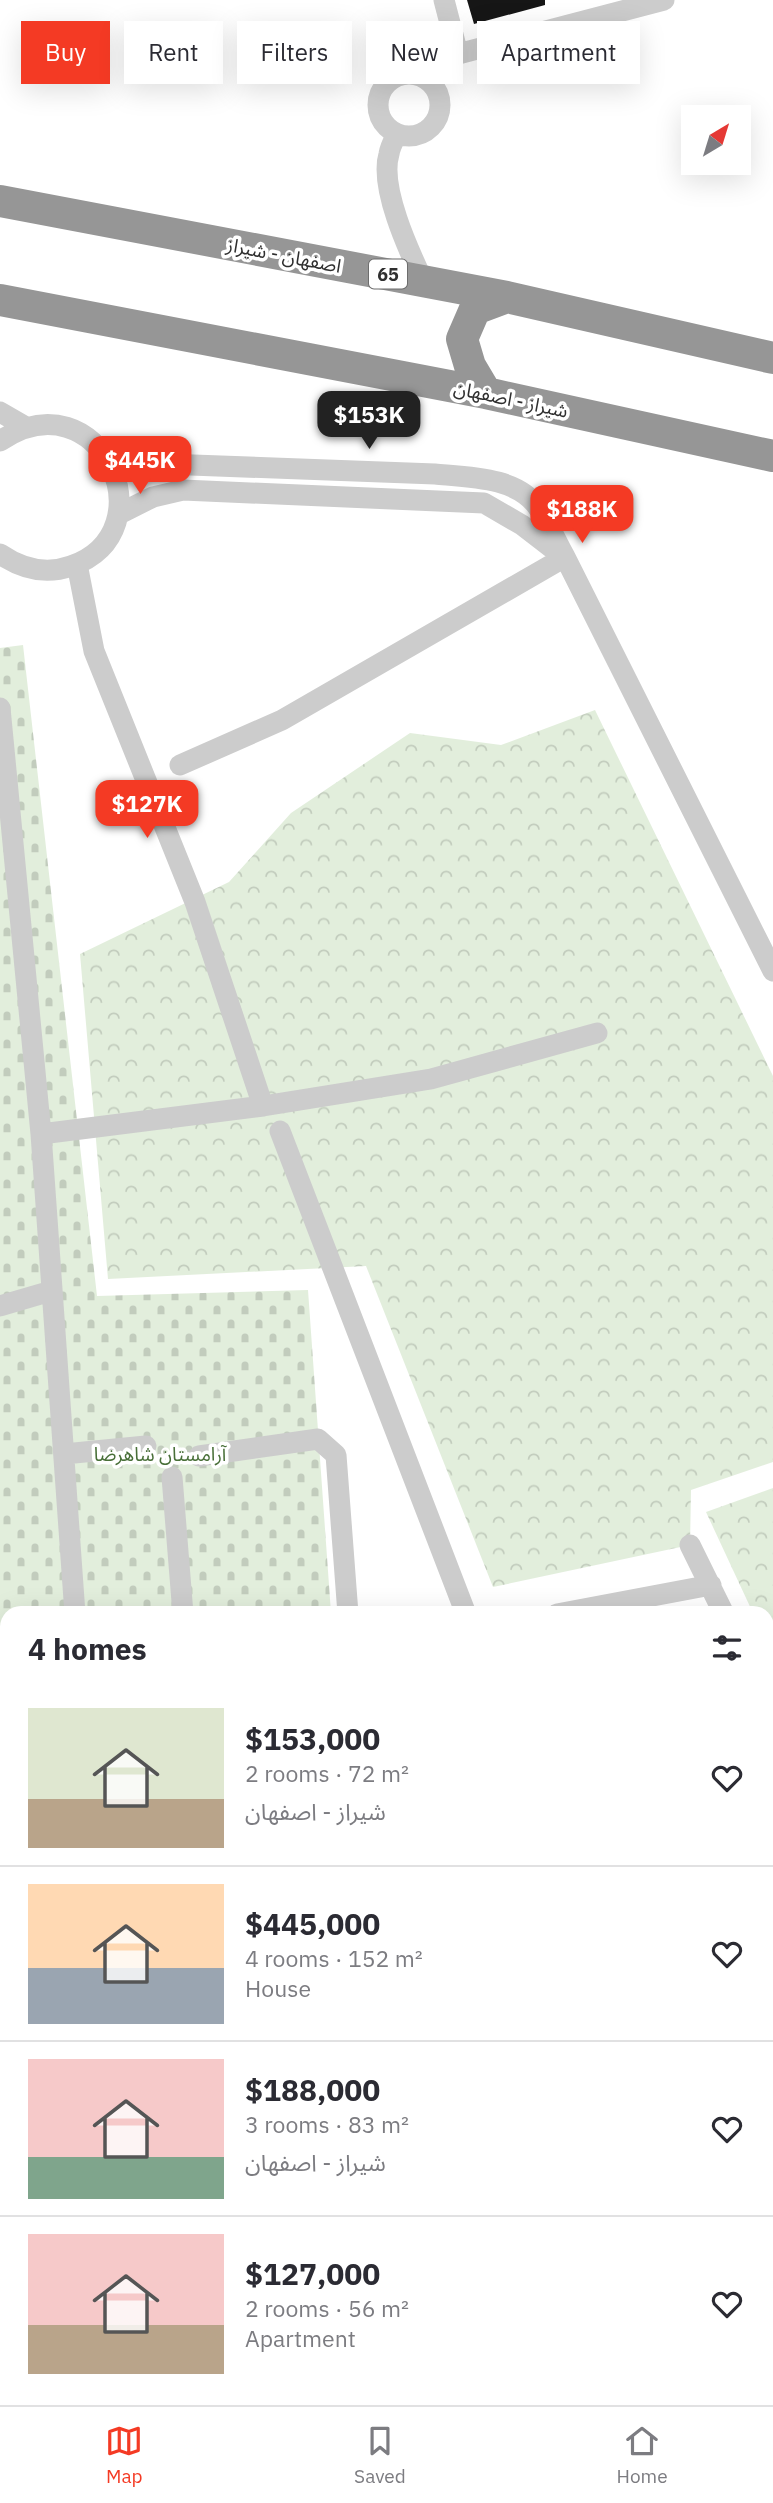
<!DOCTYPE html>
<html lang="en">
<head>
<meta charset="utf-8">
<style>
	body { margin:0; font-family:"IBM Plex Sans","Noto Sans Arabic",sans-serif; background:#f7f7f7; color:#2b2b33; height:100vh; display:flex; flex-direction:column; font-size:26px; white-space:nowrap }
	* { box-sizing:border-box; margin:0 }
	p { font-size:23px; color:#7c7c81 }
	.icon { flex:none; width:38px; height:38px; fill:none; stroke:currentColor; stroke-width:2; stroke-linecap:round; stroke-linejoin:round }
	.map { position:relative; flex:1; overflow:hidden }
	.details { position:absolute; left:0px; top:1606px; width:774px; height:800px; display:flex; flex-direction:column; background:#fff; border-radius:21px 21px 0 0; box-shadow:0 7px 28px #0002 }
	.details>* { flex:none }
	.hud { position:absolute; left:21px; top:21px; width:732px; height:63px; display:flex; gap:14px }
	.needle { width:46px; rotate:38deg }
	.tools { position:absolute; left:681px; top:105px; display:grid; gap:14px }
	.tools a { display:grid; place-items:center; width:70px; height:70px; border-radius:0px; background:#fff; box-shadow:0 7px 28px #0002; font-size:35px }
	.price { position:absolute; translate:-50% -60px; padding:0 16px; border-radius:14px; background:#f43a24; color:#fff; font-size:23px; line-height:46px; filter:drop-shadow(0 2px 4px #0008) }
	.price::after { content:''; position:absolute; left:50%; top:42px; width:21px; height:16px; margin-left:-10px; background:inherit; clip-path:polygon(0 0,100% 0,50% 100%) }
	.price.selected { background:#222; color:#fff }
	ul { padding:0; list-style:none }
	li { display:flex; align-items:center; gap:21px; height:175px; padding:0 28px }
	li+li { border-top:2px solid #e1e1e2 }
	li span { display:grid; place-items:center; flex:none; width:196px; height:140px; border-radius:0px; color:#555 }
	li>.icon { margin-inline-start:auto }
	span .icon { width:84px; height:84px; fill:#fffc; stroke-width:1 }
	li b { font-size:30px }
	h2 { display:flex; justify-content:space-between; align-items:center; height:84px; padding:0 28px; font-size:30px }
	.pill { padding:0 24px; border-radius:0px; background:#fff; box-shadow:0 7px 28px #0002; font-size:24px; line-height:63px }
	.pill.selected { background:#f43a24; color:#fff }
	.tabs { display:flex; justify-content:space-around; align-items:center; height:98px; border-top:2px solid #e1e1e2; background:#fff; font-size:19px; color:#7c7c81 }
	.tabs a { display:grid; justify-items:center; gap:4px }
	.tabs .selected { color:#f43a24 }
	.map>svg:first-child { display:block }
</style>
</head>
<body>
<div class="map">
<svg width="773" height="2405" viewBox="0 0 773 2405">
	<defs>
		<pattern id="cemetery-stones" width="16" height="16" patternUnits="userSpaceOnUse" patternTransform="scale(1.75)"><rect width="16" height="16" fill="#e2eedc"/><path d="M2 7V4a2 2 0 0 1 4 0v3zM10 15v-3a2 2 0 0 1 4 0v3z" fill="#c2ccbd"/></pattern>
		<pattern id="park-crowns" width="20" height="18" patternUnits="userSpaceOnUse" patternTransform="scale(1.75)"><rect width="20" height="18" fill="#e2eedc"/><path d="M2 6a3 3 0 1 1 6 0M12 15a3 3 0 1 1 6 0" fill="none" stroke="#c2ccbd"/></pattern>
	</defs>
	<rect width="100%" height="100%" fill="#fff"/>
	<!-- cemetery -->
	<path fill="url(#cemetery-stones)" d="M23,645L97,1296L308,1290L331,1613L7,1614V2214L0,2215V648Z"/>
	<!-- park -->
	<path fill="url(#park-crowns)" d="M595,710L773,1076V1462L691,1490L690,1545L493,1587L366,1266L108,1279L80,954L229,882L291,813L410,733L501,745Z
		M773,1488V1656L767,1642L766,1614L753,1613L706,1512Z"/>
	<!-- building -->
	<path fill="#161616" d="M467,0H545V5L474,24Z"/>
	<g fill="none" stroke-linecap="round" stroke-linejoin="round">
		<!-- path -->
		<path stroke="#ccc" stroke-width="3.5" stroke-dasharray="3.5 3.5" stroke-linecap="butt" d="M167,2405L188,2399"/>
		<!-- minor -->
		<path stroke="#ccc" stroke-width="21" d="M444,0L458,54
			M378 105a31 31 0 1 1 62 0a31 31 0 1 1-62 0Z
			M429,81L458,54L664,0
			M397,134C394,140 390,147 389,154C379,187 409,251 423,281
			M0,412L26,427
			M0,441C99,374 171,531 71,566C46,575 22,569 0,554
			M104,453L138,463L435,474C469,477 519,477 539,509C549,524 556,541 565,557
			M119,514L153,497L183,490L484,503L522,525L557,552
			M77,564L94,651L195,902L263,1106
			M0,708L41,1134L75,1614
			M180,765L282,720L565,557L773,971
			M280,1131L466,1614
			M41,1134L263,1106L431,1079L597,1033
			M0,1306L51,1291
			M64,1454L146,1446
			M199,1456L318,1439L336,1455L348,1614
			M172,1477L183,1614
			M690,1545L724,1614
			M557,1614L711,1585
			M766,1699L773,1713
			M0,1715L7,1714
			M766,2289L773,2288
			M227,2399L228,2405
			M288,2405L322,2399
			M690,2405L696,2399"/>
		<!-- major -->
		<path stroke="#a7a7a7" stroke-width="26" d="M766,2380L773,2377
			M725,2405L734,2399
			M770,2405L773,2403"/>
		<!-- highway -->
		<path stroke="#969696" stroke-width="32" d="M0,201L507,297L773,358
			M0,300L486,393L773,456
			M486,393L470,366L462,339L475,309L507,297"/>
	</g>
	<g text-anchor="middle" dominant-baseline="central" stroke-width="7" stroke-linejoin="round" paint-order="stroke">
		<!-- shield labels -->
		<rect fill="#fff" stroke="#6d6d6d" stroke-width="2" x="369" y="259.5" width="38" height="29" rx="5"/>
		<g font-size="18" font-weight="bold" fill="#2f2f2f">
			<text x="388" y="274">65</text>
		</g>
		<!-- street labels -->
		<g font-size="19" fill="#2f2f2f" stroke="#fff">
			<text transform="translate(284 255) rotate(11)">اصفهان - شیراز</text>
			<text transform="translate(511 399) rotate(12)">شیراز - اصفهان</text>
		</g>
		<!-- park labels -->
		<g font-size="19" fill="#486f38" stroke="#fff">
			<text x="160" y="1454">آرامستان شاهرضا</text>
		</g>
	</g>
</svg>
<div class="tools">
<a><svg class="needle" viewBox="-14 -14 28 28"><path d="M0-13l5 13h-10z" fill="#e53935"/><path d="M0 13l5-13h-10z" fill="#7c7c81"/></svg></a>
</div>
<b class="price selected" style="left:369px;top:451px">$153K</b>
<b class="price" style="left:140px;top:496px">$445K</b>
<b class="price" style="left:582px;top:545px">$188K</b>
<b class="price" style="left:147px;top:840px">$127K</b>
<div class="hud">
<a class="pill selected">Buy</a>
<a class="pill">Rent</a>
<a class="pill">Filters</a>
<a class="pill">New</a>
<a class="pill">Apartment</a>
</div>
<section class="details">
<h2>4 homes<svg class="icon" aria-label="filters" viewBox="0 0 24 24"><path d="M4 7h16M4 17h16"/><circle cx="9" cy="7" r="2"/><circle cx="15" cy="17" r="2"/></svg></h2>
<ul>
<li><span style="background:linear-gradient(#dfe7d0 65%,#b9a48a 0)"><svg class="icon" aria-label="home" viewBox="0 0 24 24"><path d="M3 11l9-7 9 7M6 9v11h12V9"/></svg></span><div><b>$153,000</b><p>2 rooms · 72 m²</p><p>شیراز - اصفهان</p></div><svg class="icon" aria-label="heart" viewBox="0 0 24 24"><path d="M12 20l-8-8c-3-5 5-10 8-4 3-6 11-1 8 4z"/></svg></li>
<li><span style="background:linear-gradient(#ffd9b3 60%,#9aa5b1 0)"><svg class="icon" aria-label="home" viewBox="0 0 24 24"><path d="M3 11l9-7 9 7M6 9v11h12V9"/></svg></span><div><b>$445,000</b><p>4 rooms · 152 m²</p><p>House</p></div><svg class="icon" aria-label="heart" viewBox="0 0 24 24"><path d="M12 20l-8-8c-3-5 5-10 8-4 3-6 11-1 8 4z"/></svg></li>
<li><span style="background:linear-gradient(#f6c9c9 70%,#7fa58c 0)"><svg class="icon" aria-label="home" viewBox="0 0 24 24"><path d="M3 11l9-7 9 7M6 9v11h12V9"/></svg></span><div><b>$188,000</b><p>3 rooms · 83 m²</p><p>شیراز - اصفهان</p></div><svg class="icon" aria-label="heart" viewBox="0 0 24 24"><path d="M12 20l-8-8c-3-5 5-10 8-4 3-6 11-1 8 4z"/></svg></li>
<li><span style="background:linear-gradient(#f6c9c9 65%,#b9a48a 0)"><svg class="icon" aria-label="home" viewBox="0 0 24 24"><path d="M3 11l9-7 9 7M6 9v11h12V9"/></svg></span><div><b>$127,000</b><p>2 rooms · 56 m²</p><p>Apartment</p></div><svg class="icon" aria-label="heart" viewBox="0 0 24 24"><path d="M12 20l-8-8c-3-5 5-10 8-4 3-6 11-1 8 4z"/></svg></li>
</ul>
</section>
</div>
<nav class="tabs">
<a class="selected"><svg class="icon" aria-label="map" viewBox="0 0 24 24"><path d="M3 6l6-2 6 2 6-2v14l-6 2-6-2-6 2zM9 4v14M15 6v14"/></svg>Map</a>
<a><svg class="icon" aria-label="saved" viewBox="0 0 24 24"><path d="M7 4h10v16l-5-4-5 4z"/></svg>Saved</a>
<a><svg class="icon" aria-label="home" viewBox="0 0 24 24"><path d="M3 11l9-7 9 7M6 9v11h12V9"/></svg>Home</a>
</nav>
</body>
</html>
